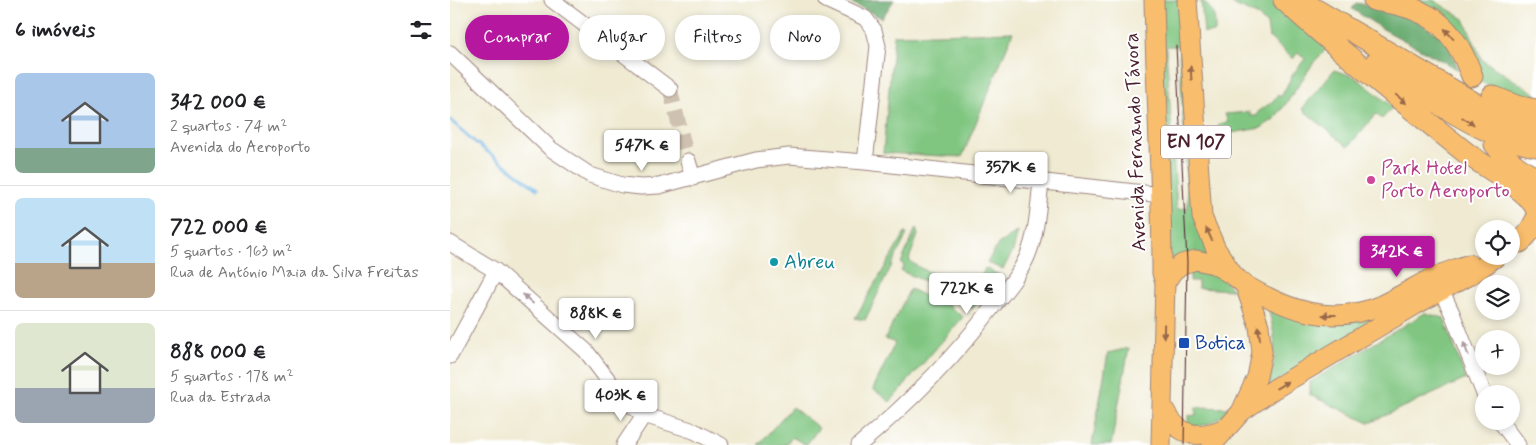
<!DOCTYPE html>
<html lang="pt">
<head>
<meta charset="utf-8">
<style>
	body { margin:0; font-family:Mynerve,sans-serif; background:#f2f2f2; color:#202124; height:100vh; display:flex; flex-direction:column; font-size:19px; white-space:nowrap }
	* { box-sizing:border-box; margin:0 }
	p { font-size:16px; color:#757577 }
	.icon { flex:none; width:28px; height:28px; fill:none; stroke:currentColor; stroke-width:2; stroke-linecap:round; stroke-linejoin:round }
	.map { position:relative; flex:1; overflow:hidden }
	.details { display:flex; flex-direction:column; background:#fff; width:450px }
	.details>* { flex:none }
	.top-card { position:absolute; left:15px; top:15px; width:475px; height:45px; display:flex; gap:10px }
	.tools { position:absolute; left:1025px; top:220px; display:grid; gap:10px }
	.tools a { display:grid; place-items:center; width:45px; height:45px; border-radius:50%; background:#fff; box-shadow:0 2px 8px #0003; font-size:25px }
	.price { position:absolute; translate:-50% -42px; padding:0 11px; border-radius:5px; background:#fff; color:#222; font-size:16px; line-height:32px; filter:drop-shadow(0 1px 2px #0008) }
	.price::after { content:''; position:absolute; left:50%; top:30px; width:15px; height:11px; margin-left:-8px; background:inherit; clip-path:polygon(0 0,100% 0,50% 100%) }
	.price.current { background:#b5179e; color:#fff }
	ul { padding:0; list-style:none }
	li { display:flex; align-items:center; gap:15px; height:125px; padding:0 15px }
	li+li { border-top:1px solid #e0e0e0 }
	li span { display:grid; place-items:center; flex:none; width:140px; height:100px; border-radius:8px; color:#555 }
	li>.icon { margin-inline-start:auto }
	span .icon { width:60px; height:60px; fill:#fffc; stroke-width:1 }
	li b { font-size:21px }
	h2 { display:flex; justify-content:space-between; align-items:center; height:60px; padding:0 15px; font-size:21px }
	.tag { padding:0 18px; border-radius:22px; background:#fff; box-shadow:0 2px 8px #0003; font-size:18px; line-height:45px }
	.tag.current { background:#b5179e; color:#fff }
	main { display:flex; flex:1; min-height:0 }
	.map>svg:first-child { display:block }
</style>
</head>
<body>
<main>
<section class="details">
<h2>6 imóveis<svg class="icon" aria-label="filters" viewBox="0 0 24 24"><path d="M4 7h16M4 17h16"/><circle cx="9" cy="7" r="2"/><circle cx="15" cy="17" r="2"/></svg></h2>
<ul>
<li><span style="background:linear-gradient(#a9c7e8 75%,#7fa58c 0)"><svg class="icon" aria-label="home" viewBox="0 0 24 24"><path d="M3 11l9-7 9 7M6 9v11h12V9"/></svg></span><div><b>342 000 €</b><p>2 quartos · 74 m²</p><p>Avenida do Aeroporto</p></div></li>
<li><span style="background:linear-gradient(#bfe0f5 65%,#b9a48a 0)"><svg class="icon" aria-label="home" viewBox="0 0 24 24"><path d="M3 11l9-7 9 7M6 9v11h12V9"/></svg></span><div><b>722 000 €</b><p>5 quartos · 163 m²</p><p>Rua de António Maia da Silva Freitas</p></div></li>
<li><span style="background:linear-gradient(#dfe7d0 65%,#9aa5b1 0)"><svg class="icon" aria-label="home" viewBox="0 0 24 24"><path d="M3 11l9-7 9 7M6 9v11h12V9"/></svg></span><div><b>888 000 €</b><p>5 quartos · 178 m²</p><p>Rua da Estrada</p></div></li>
</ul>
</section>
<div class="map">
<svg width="1086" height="445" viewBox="0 0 1086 445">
	<rect width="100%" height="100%" fill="#fff"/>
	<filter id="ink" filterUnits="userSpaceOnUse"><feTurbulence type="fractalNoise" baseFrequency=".02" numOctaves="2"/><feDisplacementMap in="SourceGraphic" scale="10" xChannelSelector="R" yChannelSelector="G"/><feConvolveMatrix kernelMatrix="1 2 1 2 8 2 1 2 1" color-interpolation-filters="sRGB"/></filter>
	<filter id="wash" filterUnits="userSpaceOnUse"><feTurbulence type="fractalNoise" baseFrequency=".0096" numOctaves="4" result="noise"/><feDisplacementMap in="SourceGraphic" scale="20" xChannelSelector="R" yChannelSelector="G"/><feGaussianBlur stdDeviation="1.12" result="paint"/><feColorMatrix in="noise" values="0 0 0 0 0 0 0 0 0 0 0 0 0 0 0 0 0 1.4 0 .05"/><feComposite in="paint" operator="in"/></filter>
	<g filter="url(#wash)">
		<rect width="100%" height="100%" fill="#efead1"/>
		<!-- green -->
		<path fill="#80c681" stroke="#657256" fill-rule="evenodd" d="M710,0H731L764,253L719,267ZM719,46H729L738,208L727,209L716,47Z
			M751,0C765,11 765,15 765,32L754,33Z
			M779,0H820L878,47L864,62L838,101L824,119L811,128L781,133L772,146L767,157H760L759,143L769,124L778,122L775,114L800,112V116H807L808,112L822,102L828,95L831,97L843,74L855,59L848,52L843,59L819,37L817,25L809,16L778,2Z
			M964,0H983L1014,19L1032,60L1086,94V101L1061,96L1031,82L1022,53Z
			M563,32L512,157L433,153L444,35Z
			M884,70L905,77L943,107L932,119L926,114L898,147L852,109Z
			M466,228L468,235L459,259C466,270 485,271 494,281C497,284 498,289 500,292L451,271L454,265L451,263Z
			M568,231L563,251L553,269L537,263L548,244Z
			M455,233L457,234L415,320L405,318Z
			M535,268L549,275L522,309L507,298L511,289L524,296Z
			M740,269C762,270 767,273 783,290L748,288V281H740Z
			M460,289L490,303L492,301L513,317L440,402L423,389L445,343L435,339Z
			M948,304L818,387C828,355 826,336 817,305L831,312Z
			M975,313L994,318L1016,379L919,423L860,395V382Z
			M679,348L661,445H642L658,353Z
			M342,407L369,428L356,445L342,437L335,445H308Z
			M746,407L780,408C767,423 757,426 738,427V416L746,415Z"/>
		<!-- forest -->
		<path fill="#68ab6f" stroke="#59654d" d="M396,0H444L432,18Z
			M906,3L953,12L996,39L1009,70L933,29L902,9Z"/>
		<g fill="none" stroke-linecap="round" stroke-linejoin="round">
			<!-- stream -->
			<path stroke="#6bb2e2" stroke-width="3" d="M0,120L26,143L87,189"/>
		</g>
	</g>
	<g filter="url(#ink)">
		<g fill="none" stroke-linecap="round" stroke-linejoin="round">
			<!-- minor-tunnel -->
			<path stroke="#cec1b0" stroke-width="15" stroke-dasharray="15 8" stroke-linecap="butt" d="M220,89L238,161"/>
			<!-- minor casing -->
			<g stroke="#9c847e" stroke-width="17">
				<path id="minor" d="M102,0L220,89
					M376,0L415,18L424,30L428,46L415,162
					M0,53L101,149L140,175L172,185L191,187L209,186L306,160L339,156L415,162L712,195
					M238,161L243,178
					M0,243L46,271L136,351L172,398L194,415L244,431L271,445
					M985,282L992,292L1002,313L1034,394
					M0,356L46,271
					M1050,421L1068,445
					M174,445L194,415
					M409,445C459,403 505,357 544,305C556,290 569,275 577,257C587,234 588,208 591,182"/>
			</g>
			<!-- major casing -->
			<g stroke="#9c847e" stroke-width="21">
				<path id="major" d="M704,0C706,91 712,182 712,273L715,283L711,445
					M737,0L752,217L766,249L784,276
					M715,283L723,271L732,264L746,260L764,264L784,276L795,285L809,326L812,352L807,377L791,412L762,445
					M795,285C838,310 880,326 929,306C947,298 963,288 980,279C993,273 1006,269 1019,264
					M713,407C728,438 749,440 778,427
					M791,412L824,389L965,305L1027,271L1047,256"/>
			</g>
			<!-- highway casing -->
			<g stroke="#9c847e" stroke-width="23">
				<path id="highway" d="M834,0C891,52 954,103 1015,152C1034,167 1075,187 1086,208
					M849,0L1031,107L1067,121L1086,125
					M924,0C978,7 1003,24 1022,76
					M926,62C948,78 971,92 994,107C1024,125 1051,140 1086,146
					M1042,96L1066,106L1086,110
					M1045,144C1056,160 1069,170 1086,178
					M1070,242L1080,231L1086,220"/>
			</g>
			<!-- minor -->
			<use href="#minor" stroke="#fff" stroke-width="15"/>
			<!-- major -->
			<use href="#major" stroke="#f9be6d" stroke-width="19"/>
			<!-- highway -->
			<use href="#highway" stroke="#f9be6d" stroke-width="21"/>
			<!-- tram -->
			<path stroke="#4a1f2b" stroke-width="1" d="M726,46L737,262L734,445"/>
		</g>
		<!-- one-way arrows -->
		<defs><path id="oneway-solid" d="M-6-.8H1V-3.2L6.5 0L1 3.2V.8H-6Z" transform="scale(1.25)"/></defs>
		<g fill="#996749">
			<use href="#oneway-solid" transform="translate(999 34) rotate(-131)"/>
			<use href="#oneway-solid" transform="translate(741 73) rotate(-94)"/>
			<use href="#oneway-solid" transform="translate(951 99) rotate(40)"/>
			<use href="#oneway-solid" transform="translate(1018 121) rotate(31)"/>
			<use href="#oneway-solid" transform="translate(759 234) rotate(-114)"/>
			<use href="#oneway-solid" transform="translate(879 315) rotate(180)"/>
			<use href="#oneway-solid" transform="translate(714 331) rotate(91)"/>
			<use href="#oneway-solid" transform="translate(809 333) rotate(-98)"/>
			<use href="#oneway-solid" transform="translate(832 385) rotate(-31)"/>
		</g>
		<g fill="#ae9aa0">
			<use href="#oneway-solid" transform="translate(78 299) rotate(-138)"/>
			<use href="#oneway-solid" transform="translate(1016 349) rotate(-111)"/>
		</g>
	</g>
	<!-- markers -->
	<circle fill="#d1479c" stroke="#fff" stroke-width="2" cx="921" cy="180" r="5"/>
	<circle fill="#0f9aa8" stroke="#fff" stroke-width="2" cx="324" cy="262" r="5"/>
	<rect fill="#1a4fb4" stroke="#fff" stroke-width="2" x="728" y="337" width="12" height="12" rx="2.5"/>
	<g text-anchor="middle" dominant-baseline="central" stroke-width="4" stroke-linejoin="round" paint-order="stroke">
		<!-- shield labels -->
		<rect fill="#fff" stroke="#80626b" stroke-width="1" x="711" y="125.5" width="70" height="33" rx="4"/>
		<g font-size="19" font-weight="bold" fill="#4a1f2b">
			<text x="746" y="142">EN 107</text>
		</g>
		<!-- street labels -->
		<g font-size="20" fill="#4a1f2b" stroke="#fff">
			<text transform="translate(686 142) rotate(-92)">Avenida Fernando Távora</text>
		</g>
		<!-- hotel labels -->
		<g font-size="20" fill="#b23c85" stroke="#fff" text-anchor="start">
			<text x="931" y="168">Park Hotel<tspan x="931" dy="23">Porto Aeroporto</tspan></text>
		</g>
		<!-- culture labels -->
		<g font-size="20" fill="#0d838f" stroke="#fff" text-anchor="start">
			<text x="334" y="262">Abreu</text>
		</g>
		<!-- transit labels -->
		<g font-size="20" fill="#164399" stroke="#fff" text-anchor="start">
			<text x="745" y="343">Botica</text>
		</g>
	</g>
</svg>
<div class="tools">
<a><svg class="icon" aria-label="locate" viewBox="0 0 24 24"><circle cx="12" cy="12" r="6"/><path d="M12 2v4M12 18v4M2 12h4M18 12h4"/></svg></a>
<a><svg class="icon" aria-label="layers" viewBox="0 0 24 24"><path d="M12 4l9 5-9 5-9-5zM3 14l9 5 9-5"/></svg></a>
<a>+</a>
<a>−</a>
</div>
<b class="price" style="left:192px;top:172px">547K €</b>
<b class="price" style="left:561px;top:194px">357K €</b>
<b class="price current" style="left:947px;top:278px">342K €</b>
<b class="price" style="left:517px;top:315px">722K €</b>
<b class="price" style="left:146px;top:340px">888K €</b>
<b class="price" style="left:171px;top:422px">403K €</b>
<div class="top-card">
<a class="tag current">Comprar</a>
<a class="tag">Alugar</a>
<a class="tag">Filtros</a>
<a class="tag">Novo</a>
</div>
</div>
</main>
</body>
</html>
